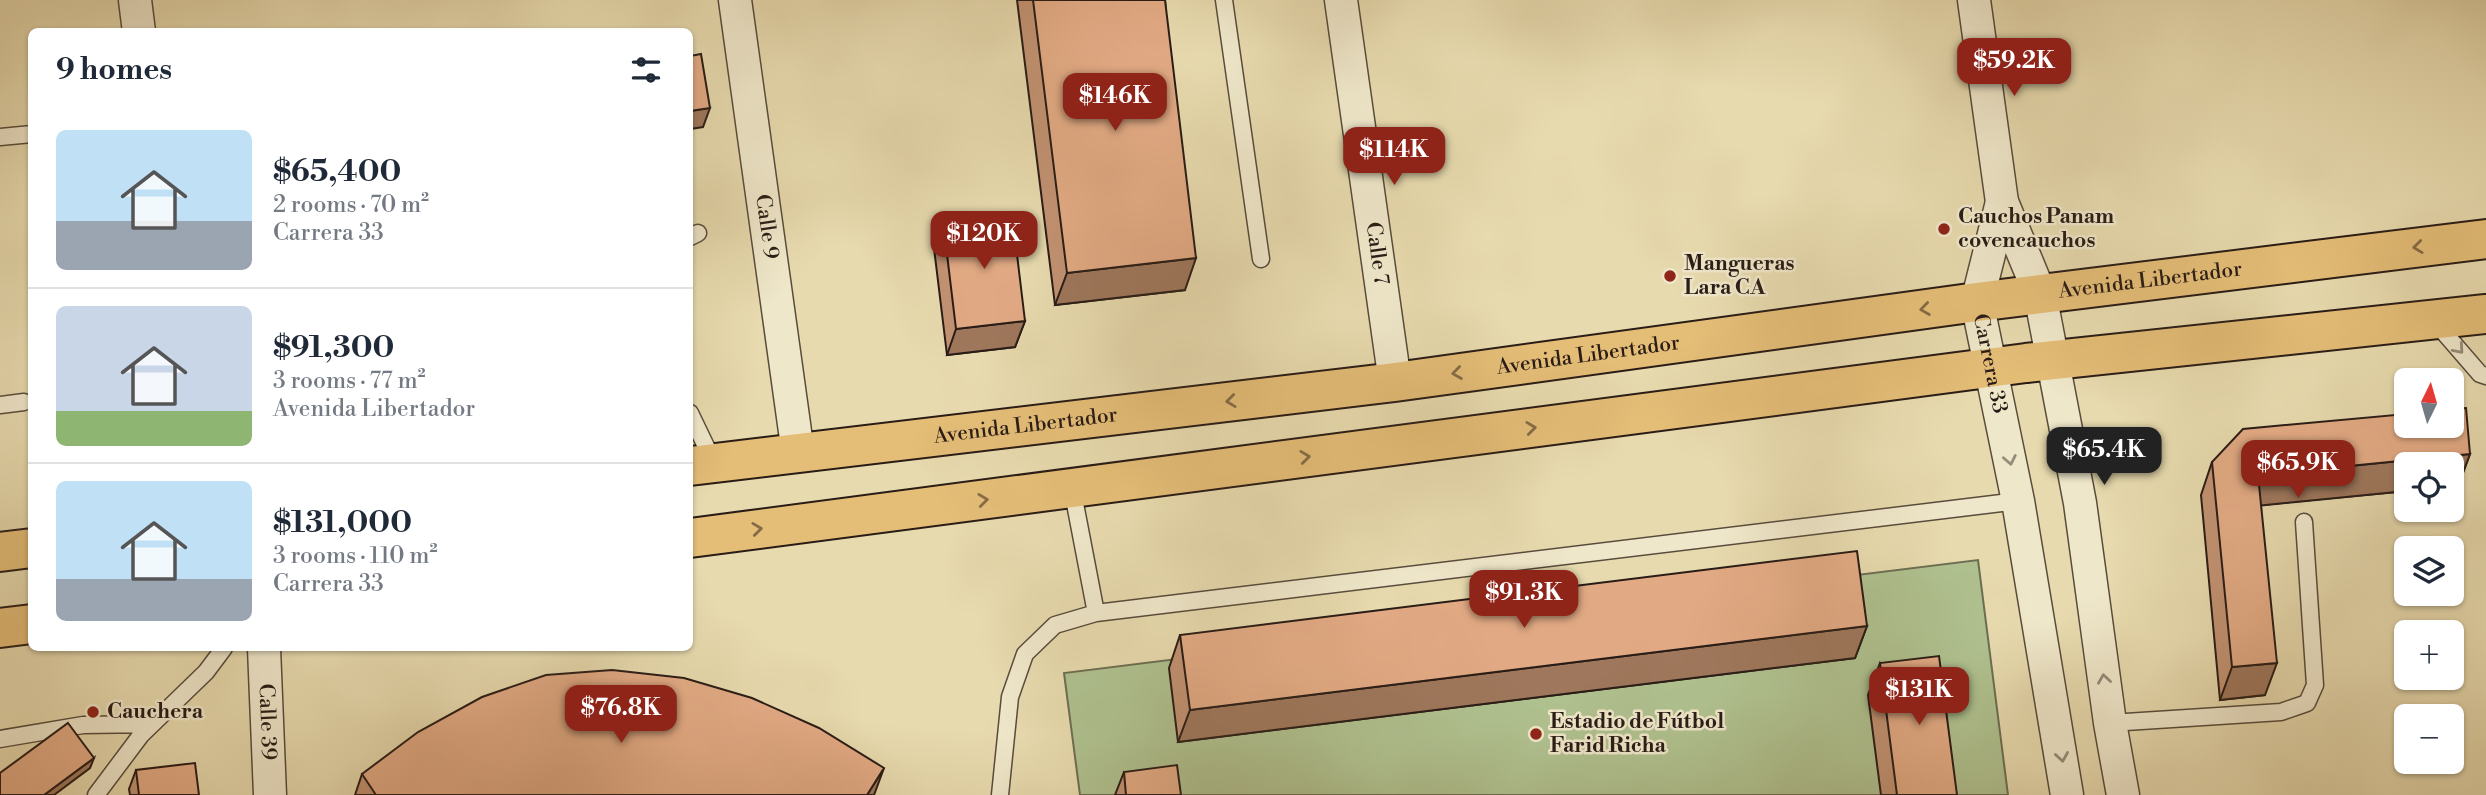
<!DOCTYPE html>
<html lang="en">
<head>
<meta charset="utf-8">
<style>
	body { margin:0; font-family:"Libre Bodoni",serif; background:#f6f6f7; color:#1f2937; height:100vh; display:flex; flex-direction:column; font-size:26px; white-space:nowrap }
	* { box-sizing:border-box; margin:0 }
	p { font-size:23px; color:#747a83 }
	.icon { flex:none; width:38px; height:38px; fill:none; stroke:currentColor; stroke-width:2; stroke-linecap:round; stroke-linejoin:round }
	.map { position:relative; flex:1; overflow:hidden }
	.sheet { position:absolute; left:28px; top:28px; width:665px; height:623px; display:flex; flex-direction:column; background:#fff; border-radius:10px; box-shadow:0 2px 5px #0004 }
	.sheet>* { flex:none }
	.needle { width:46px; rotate:5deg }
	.fabs { position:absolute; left:2394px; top:368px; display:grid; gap:14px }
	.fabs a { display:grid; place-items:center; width:70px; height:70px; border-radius:10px; background:#fff; box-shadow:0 2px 5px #0004; font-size:35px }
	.price { position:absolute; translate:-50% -60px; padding:0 16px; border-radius:14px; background:#8f2418; color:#fff; font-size:23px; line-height:46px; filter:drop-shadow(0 2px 4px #0008) }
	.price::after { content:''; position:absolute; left:50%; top:42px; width:21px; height:16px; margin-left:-10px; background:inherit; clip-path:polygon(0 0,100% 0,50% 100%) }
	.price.active { background:#222; color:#fff }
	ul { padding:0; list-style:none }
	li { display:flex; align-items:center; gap:21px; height:175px; padding:0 28px }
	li+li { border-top:2px solid #e0e1e3 }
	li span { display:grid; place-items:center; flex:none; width:196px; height:140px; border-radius:10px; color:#555 }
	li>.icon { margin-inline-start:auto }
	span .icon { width:84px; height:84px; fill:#fffc; stroke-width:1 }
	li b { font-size:30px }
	h2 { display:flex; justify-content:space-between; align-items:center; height:84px; padding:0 28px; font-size:30px }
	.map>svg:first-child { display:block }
</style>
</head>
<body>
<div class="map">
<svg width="2486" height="795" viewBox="0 0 2486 795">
	<rect width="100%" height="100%" fill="#e7daae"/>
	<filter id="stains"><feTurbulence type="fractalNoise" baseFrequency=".00286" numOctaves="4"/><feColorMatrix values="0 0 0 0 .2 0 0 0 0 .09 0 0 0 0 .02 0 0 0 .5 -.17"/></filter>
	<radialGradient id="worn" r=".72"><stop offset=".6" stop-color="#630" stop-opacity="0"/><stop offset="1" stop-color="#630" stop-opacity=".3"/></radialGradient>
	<!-- green -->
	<path fill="#afc18f" stroke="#6c6e52" stroke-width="2" d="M1978,560L2008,795H1080L1064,673Z"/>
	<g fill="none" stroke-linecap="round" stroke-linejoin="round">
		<!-- lane casing -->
		<g stroke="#584c3c" stroke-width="19">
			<path id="lane" d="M1224,0L1261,259
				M0,137L32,134
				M690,237L698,233
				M2435,322L2480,374L2486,376
				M0,405L24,402
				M690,413L714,463
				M1072,488L1096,613
				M2110,723L2281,712L2307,703L2315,685L2304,522
				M0,739L83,725L152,724
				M96,795L141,735L206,672L224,648
				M1000,795L1010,697L1025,654L1055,625L1096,613L2018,501"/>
		</g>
		<!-- street casing -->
		<g stroke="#584c3c" stroke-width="35">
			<g id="street">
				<path d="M135,0L139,32"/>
				<path id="s1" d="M735,0L798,453"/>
				<path id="s2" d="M1341,0L1395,382"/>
				<path d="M1974,0L2002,202L2040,294L2080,503L2110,723L2123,795"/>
				<path id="s3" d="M2002,202L1977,302L2018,501L2067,795"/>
				<path id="s4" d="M264,648L270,795"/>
			</g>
		</g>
		<!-- primary casing -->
		<g stroke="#291c16" stroke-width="42">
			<g id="primary">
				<path id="s5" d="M690,466L1395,382L1977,302L2486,239"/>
				<path d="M690,538L2026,363L2486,314"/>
				<path d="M0,552L32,548"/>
				<path d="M0,628L32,624"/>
			</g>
		</g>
		<!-- lane -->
		<use href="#lane" stroke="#efe7ca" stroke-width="16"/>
		<!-- street -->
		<use href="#street" stroke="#efe7ca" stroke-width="32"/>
		<!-- primary -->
		<use href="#primary" stroke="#e4bd77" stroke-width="38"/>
	</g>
	<!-- wall -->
	<path fill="#c29272" stroke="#291c16" stroke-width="2" d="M1017,0H1165L1185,290L1055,305Z
		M943,221L1025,321L1015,347L947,355L934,248Z
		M2470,454L2458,486L2406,464V491L2261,505L2265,695L2220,700L2201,495L2212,462Z
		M1867,626L1855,658L1178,742L1169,668L1180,635Z
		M1880,663L1957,795H1881L1868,695Z
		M136,770L199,795H130L129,789Z
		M1124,772L1181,795H1115Z
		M362,774L874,795H355Z"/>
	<!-- shaded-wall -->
	<path fill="#9e775c" stroke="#291c16" stroke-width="2" d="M710,108L703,127L690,129V111Z
		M1196,258L1185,290L1055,305L1067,273Z
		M1025,321L1015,347L947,355L956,329Z
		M2470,454L2458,486L2452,487V464H2406V491L2246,507L2258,475Z
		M1867,626L1855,658L1178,742L1190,710Z
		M2277,663L2265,695L2220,700L2232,667Z
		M94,758L90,768L54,795H44Z
		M884,768L874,795H867Z"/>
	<!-- building -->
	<path fill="#e2aa84" stroke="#291c16" stroke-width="2" d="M1033,0H1165L1196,258L1067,273Z
		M701,54L710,108L690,111V56Z
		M1012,213L1025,321L956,329L943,221Z
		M2466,408L2470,454L2258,475L2277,663L2232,667L2212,462L2243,429L2406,414V425H2452V409Z
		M1857,551L1867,626L1190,710L1180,635Z
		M1939,656L1957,795H1897L1880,663Z
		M612,670L684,678L752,698L819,728L884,768L867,795H376L362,774L418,732L482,697L546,675Z
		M68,723L94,758L44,795H0V773Z
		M195,763L199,795H139L136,770Z
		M1177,765L1181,795H1126L1124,772Z"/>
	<!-- one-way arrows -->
	<defs><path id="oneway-chevron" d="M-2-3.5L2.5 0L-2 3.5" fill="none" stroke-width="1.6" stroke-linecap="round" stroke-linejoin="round" transform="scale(1.75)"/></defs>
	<g stroke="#866c46">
		<use href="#oneway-chevron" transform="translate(2418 247) rotate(173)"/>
		<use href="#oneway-chevron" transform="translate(1925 309) rotate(172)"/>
		<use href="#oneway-chevron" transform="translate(1457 373) rotate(172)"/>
		<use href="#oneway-chevron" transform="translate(1231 401) rotate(173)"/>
		<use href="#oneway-chevron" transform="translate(1531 428) rotate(-7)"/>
		<use href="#oneway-chevron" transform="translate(1305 457) rotate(-7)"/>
		<use href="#oneway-chevron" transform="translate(983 500) rotate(-7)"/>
		<use href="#oneway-chevron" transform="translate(757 529) rotate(-7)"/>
	</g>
	<g stroke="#968c79">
		<use href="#oneway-chevron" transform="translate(2459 349) rotate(49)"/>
		<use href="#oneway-chevron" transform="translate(2010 460) rotate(79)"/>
		<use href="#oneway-chevron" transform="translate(2104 679) rotate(-98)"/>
		<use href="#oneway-chevron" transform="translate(2062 757) rotate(81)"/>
	</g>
	<!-- markers -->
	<g fill="#8f2418" stroke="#efe7ca" stroke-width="2.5">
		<circle cx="1944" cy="229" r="7"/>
		<circle cx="1670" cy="276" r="7"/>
		<circle cx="93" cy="712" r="7"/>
		<circle cx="1536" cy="734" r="7"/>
	</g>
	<g text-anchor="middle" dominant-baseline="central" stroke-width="5" stroke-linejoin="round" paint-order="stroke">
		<!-- poi labels -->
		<g font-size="21" font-weight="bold" fill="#291c16" stroke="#efe7ca" text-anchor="start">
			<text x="1958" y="217">Cauchos Panam<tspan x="1958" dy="24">covencauchos</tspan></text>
			<text x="1684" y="264">Mangueras<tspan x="1684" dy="24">Lara CA</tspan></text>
			<text x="107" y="712">Cauchera</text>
			<text x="1550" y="722">Estadio de Fútbol<tspan x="1550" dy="24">Farid Richa</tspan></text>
		</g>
		<!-- street labels -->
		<g font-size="21" fill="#291c16" stroke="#efe7ca">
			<text stroke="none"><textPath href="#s1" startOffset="229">Calle 9</textPath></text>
			<text stroke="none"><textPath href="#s2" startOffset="256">Calle 7</textPath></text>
			<text stroke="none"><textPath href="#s5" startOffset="1472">Avenida Libertador</textPath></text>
			<text stroke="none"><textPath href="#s5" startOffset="905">Avenida Libertador</textPath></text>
			<text stroke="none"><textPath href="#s3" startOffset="166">Carrera 33</textPath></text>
			<text stroke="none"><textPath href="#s5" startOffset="338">Avenida Libertador</textPath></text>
			<text stroke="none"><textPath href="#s4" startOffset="74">Calle 39</textPath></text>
		</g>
	</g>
	<rect width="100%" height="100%" filter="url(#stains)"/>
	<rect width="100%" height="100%" fill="url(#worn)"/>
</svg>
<div class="fabs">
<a><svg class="needle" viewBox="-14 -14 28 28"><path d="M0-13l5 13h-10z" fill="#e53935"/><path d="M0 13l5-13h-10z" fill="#747a83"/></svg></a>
<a><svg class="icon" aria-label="locate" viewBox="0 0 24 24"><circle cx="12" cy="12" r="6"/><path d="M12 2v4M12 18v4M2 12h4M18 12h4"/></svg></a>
<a><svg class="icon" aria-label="layers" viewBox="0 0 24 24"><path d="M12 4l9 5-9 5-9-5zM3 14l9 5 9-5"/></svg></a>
<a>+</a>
<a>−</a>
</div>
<b class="price" style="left:2014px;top:98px">$59.2K</b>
<b class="price" style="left:1115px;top:133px">$146K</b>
<b class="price" style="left:1394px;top:187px">$114K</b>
<b class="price" style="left:984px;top:271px">$120K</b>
<b class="price active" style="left:2104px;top:487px">$65.4K</b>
<b class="price" style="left:2298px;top:500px">$65.9K</b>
<b class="price" style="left:1524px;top:630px">$91.3K</b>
<b class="price" style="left:1919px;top:727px">$131K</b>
<b class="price" style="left:621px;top:745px">$76.8K</b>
<section class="sheet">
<h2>9 homes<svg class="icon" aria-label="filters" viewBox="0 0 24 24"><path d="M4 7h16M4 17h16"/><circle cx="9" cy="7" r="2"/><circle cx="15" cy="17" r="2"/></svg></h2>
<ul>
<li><span style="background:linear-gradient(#bfe0f5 65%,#9aa5b1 0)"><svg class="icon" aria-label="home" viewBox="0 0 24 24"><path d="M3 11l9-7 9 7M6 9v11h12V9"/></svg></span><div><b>$65,400</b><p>2 rooms · 70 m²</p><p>Carrera 33</p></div></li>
<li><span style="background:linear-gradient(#c9d6e8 75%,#8fb573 0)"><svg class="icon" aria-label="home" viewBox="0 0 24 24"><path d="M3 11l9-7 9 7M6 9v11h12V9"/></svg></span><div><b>$91,300</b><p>3 rooms · 77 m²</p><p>Avenida Libertador</p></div></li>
<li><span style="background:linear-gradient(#bfe0f5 70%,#9aa5b1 0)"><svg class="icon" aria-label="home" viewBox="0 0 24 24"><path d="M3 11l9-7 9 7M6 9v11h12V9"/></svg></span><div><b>$131,000</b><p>3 rooms · 110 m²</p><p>Carrera 33</p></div></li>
</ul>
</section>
</div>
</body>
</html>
